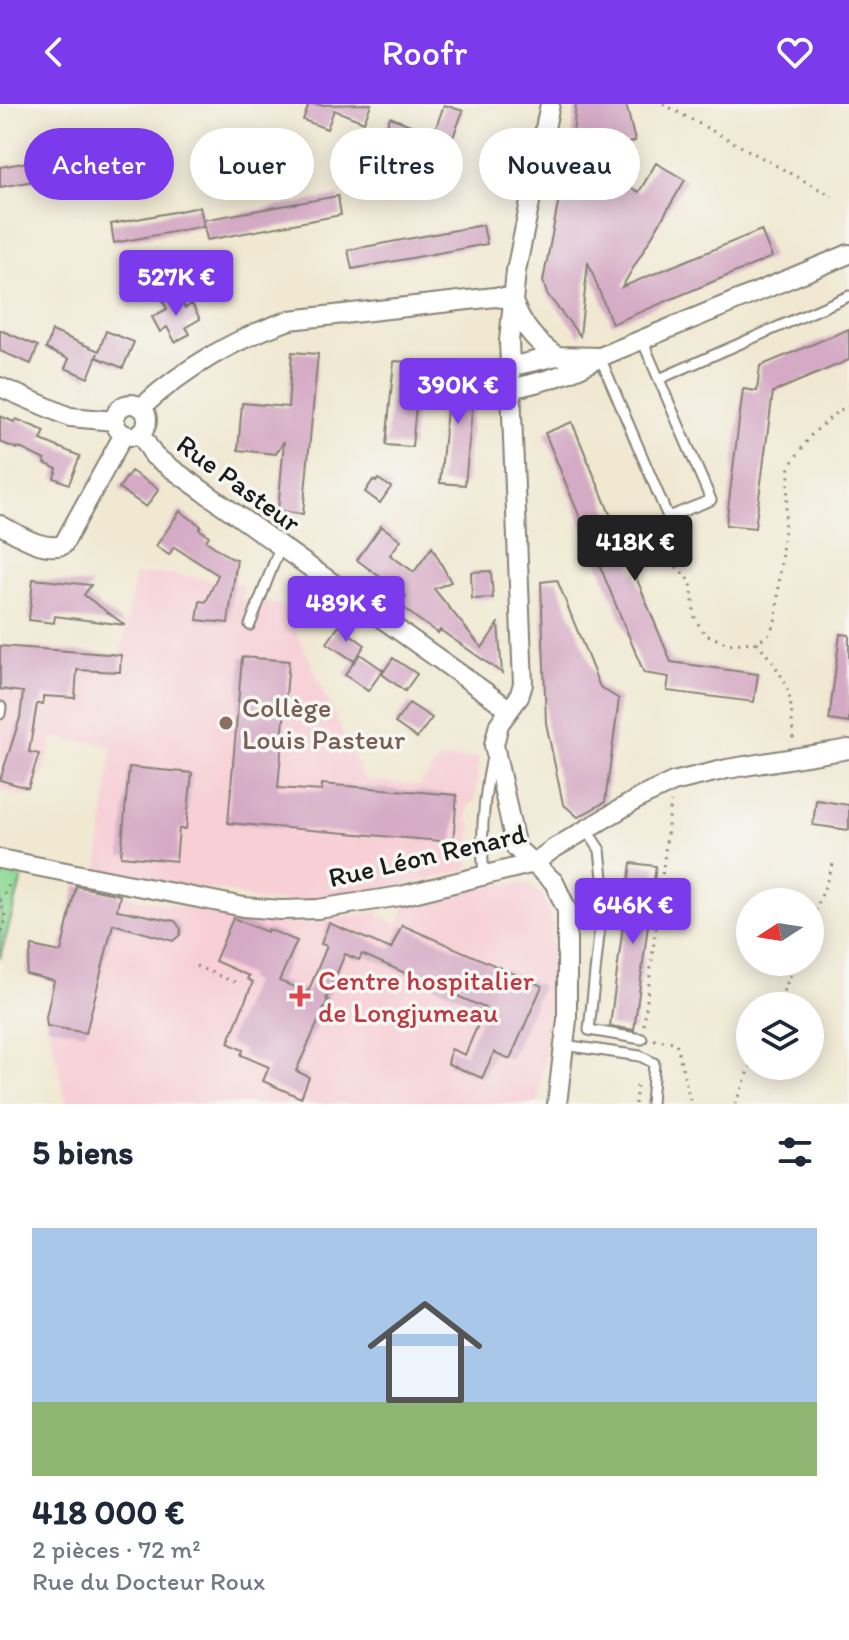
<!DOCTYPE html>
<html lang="fr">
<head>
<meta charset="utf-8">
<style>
	body { margin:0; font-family:Itim,sans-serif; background:#f2f2f3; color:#1f2937; height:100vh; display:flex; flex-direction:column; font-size:30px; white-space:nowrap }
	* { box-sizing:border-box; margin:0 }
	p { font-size:26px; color:#747a83 }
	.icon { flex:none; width:44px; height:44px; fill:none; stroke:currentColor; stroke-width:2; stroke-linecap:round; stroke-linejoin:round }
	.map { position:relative; height:1000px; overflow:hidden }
	.sheet { display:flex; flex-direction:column; background:#fff; flex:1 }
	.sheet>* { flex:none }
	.banner { position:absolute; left:24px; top:24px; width:802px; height:72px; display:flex; gap:16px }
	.needle { width:52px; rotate:258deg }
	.buttons { position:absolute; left:736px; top:784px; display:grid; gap:16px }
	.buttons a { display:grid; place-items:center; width:88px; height:88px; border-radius:50%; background:#fff; box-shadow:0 4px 20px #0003; font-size:40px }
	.price { position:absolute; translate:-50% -68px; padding:0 18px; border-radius:8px; background:#7c3aed; color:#fff; font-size:26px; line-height:52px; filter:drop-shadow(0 2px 4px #0008) }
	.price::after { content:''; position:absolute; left:50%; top:48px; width:24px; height:18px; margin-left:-12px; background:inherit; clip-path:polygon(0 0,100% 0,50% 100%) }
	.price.selected { background:#222; color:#fff }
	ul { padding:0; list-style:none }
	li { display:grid; align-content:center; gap:16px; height:424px; padding:0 32px }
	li+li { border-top:2px solid #e0e1e3 }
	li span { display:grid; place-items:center; height:248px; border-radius:0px; color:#555 }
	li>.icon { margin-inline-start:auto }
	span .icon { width:144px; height:144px; fill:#fffc; stroke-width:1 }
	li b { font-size:34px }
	h2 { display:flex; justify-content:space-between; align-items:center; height:96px; padding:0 32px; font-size:34px }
	.pill { padding:0 28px; border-radius:36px; background:#fff; box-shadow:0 4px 20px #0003; font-size:28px; line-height:72px }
	.pill.selected { background:#7c3aed; color:#fff }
	header { display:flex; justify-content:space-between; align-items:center; height:104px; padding:0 32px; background:#7c3aed; color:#fff; font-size:36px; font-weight:600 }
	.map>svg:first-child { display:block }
</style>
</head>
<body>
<header><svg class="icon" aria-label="back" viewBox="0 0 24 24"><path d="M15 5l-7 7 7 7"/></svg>Roofr<svg class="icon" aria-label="heart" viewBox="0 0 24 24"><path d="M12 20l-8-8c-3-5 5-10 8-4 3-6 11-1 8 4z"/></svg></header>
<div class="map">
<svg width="849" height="1000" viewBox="0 0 849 1000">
	<rect width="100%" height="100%" fill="#f6f6f2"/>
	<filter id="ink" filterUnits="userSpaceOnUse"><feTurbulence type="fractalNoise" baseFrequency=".0125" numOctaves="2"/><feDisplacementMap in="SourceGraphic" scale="16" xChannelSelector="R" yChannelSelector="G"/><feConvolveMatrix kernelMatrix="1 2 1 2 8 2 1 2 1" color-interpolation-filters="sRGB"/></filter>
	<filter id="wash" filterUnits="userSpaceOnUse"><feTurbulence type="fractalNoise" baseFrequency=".006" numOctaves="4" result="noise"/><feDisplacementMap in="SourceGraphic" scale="32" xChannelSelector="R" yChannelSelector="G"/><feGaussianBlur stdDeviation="1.8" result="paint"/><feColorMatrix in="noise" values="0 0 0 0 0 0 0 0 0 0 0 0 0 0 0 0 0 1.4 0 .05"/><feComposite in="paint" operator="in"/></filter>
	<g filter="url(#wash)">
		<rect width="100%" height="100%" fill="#f0e8d1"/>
		<!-- built -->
		<path fill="#f7cfd5" d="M169,470L244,481L243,495L284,501L364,676L420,682L438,656L479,653L475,699L469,700L467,717L472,718L468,765L434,775L312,797H260L222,786L186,783L98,767L112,642L54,633L35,692H22L0,685V542L121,551L135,471Z
			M501,779H524L543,791L553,822L549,927L538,1000H67L45,908L76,780L225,813L300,821L379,807L378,812L398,820L404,802Z"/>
		<!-- green -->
		<path fill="#8fd995" stroke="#567a58" stroke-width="2" d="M0,765L23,770L0,854Z"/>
		<g id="blocks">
			<!-- building -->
			<path fill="#d5aac5" d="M309,0L321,1L371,0L364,18L334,6L327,25L303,16Z
				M576,0H626L635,37L588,50L582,30H573Z
				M444,1L463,7L452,36L434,29Z
				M390,13L418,24L412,42L383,31Z
				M499,41L517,49L507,76L488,69Z
				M90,47L94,66L0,83V63Z
				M656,59L685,76L622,183L761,126L772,153L612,220L588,158L580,232L547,190L543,177L562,79L584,92L590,80L611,92L620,78L639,88Z
				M338,92L341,111L207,136L203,116Z
				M200,103L204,122L114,139L111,120Z
				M483,121L487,140L352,165L348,146Z
				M177,190L185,204L192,200L200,215L186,223L190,230L175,238L167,223L160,228L152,213L167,205L163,197Z
				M849,225V256L773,288L755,424L726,421L743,285L757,287L760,262Z
				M0,226L38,242L31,260L0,247Z
				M52,227L99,247L106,227L134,238L123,264L96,253L98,249L88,274L65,264L69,255L46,245Z
				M292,248L318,250L303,410L278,407L284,337L276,350L238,346L242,299L288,303Z
				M394,257L420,259L412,343L386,341Z
				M451,262L476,265L465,381L440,379Z
				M0,312L14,318L16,315L45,327L41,336L80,352L69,380L54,374L57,365L44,359L45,356L18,343L17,345L0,338Z
				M572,318L671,558L758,570L754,598L667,587L669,573L644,569L545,329Z
				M131,367L159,385L146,403L119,384Z
				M378,375L391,383L380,399L365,388L373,376L376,378Z
				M180,407L201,422L199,425L209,432L206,437L231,454L237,455L228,519L197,516L200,497L206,498L218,471L174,443L169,451L156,442Z
				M381,422L401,436L390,451L414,468L432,443L451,478L434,485L482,544L498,520L502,569L440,526L438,529L419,516L400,501L406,492L357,456Z
				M491,467L493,494L472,495L471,468Z
				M33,475L91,481L84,491L125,521L55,512L54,519L29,516Z
				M557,476L600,583L619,595L605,698L578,713L563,700L546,619L541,478Z
				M339,522L365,541L354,557L327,539Z
				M840,530L849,531V619L829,616Z
				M0,542L121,551L120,568L77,566L75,594L43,592V600H37L29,648L39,650L28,684L0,676L20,614L23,588L0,585Z
				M360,550L383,566L368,587L345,571Z
				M242,553L289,557L278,684L322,687V680L457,691L453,738L228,719Z
				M393,554L417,570L405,587L382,570Z
				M409,599L432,614L417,634L395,619Z
				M129,663L192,669L186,725H179L176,757L121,752Z
				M816,696L849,701V726L813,721Z
				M631,759L656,762L634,926L610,922Z
				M76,782L120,791L117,806L175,817L181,825L180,831L173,837L113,820L86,929L47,922L46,913L54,877L26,870L32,842L61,848Z
				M233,814L267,828L268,825L297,837L279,877L308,888L327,842L321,840L329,819L391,845L402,821L542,882L510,955L494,948L482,974L448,960L451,945L465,951L485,904L362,850L359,856L345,850L326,895L328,896L296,967L309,973L301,994L263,977L269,963L241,951L243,946L228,939L253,878L247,875L249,872L215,857Z"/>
		</g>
	</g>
	<g filter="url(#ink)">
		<use href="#blocks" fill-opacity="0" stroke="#868276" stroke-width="2"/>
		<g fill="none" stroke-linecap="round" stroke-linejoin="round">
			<!-- lane casing -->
			<g stroke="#868276" stroke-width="13">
				<path id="lane" d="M600,253L668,413L711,396L642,236
					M659,275L849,192
					M250,521L280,443
					M0,610L1,603
					M586,725L600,746L604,783L589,926L642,935
					M484,771C480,731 484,691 492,653
					M564,941L640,952L654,959L651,1000"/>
			</g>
			<!-- street casing -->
			<g stroke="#868276" stroke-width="22">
				<path id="street" d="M550,0L516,167L509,237L523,580L519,593L499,620L494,641L516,744L554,778L567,806V916L557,1000
					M513,198C523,222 534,237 557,252
					M509,263L557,252L600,253
					M0,283L70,313L115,317
					M510,285C542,278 572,270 600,253L849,150
					M115 316a16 16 0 1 1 32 0a16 16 0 1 1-32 0Z
					M142,303C183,265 236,234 290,216L495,193L512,195
					M140,329L154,352L509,605
					M0,421C20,431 41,447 63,441L124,330
					M0,755L244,803L281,806L318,805L401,792L534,759L553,745L641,693L673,678L727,665L849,645"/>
			</g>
			<!-- path -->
			<path stroke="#868276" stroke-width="3" stroke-dasharray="2 6" stroke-linecap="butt" d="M663,0L832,92
				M672,424L679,439L662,448L691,478L695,515L705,530L728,540L757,538L770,529L776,514L790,361L812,330L838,307L849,302
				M757,538C789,579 791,583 793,635
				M0,797L11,777
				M810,822L835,755
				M0,835L6,815L1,798
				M196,862L239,880
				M777,902L796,858
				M644,921L671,698
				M654,936L676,938L691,1000
				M635,1000L637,980
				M735,1000L751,962"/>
			<!-- lane -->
			<use href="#lane" stroke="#fff" stroke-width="9"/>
			<!-- street -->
			<use href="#street" stroke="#fff" stroke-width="18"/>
		</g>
	</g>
	<!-- markers -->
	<circle fill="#8d6e63" stroke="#f6f6f2" stroke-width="3" cx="226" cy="619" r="8"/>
	<path fill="#e0444e" stroke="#f6f6f2" stroke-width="3" d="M296 880h8v8h8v8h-8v8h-8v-8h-8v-8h8z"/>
	<g text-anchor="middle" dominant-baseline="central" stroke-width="7" stroke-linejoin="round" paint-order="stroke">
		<!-- street labels -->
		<g font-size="28" fill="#1c1c1c" stroke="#f6f6f2">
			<text transform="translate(239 379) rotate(36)">Rue Pasteur</text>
			<text transform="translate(427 751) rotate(-13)">Rue Léon Renard</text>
		</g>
		<!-- education labels -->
		<g font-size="28" fill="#785e54" stroke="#f6f6f2" text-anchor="start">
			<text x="242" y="603">Collège<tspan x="242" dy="32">Louis Pasteur</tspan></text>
		</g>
		<!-- health labels -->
		<g font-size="28" fill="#be3a42" stroke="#f6f6f2" text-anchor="start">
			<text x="318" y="876">Centre hospitalier<tspan x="318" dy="32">de Longjumeau</tspan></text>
		</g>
	</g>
</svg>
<div class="buttons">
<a><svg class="needle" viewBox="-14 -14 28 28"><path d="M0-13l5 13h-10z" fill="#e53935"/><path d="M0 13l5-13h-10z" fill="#747a83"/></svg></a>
<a><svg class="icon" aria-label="layers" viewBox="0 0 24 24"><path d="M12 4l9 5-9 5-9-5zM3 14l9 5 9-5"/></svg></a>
</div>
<b class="price" style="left:176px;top:214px">527K €</b>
<b class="price" style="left:458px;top:322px">390K €</b>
<b class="price selected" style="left:635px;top:479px">418K €</b>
<b class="price" style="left:346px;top:540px">489K €</b>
<b class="price" style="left:633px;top:842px">646K €</b>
<div class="banner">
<a class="pill selected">Acheter</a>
<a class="pill">Louer</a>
<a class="pill">Filtres</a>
<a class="pill">Nouveau</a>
</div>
</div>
<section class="sheet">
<h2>5 biens<svg class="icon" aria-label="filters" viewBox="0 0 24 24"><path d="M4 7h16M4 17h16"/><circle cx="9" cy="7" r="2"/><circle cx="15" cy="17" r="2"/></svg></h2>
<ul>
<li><span style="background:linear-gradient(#a9c7e8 70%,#8fb573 0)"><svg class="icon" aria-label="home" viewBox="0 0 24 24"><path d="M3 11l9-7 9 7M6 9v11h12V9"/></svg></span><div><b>418 000 €</b><p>2 pièces · 72 m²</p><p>Rue du Docteur Roux</p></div></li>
</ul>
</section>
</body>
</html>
